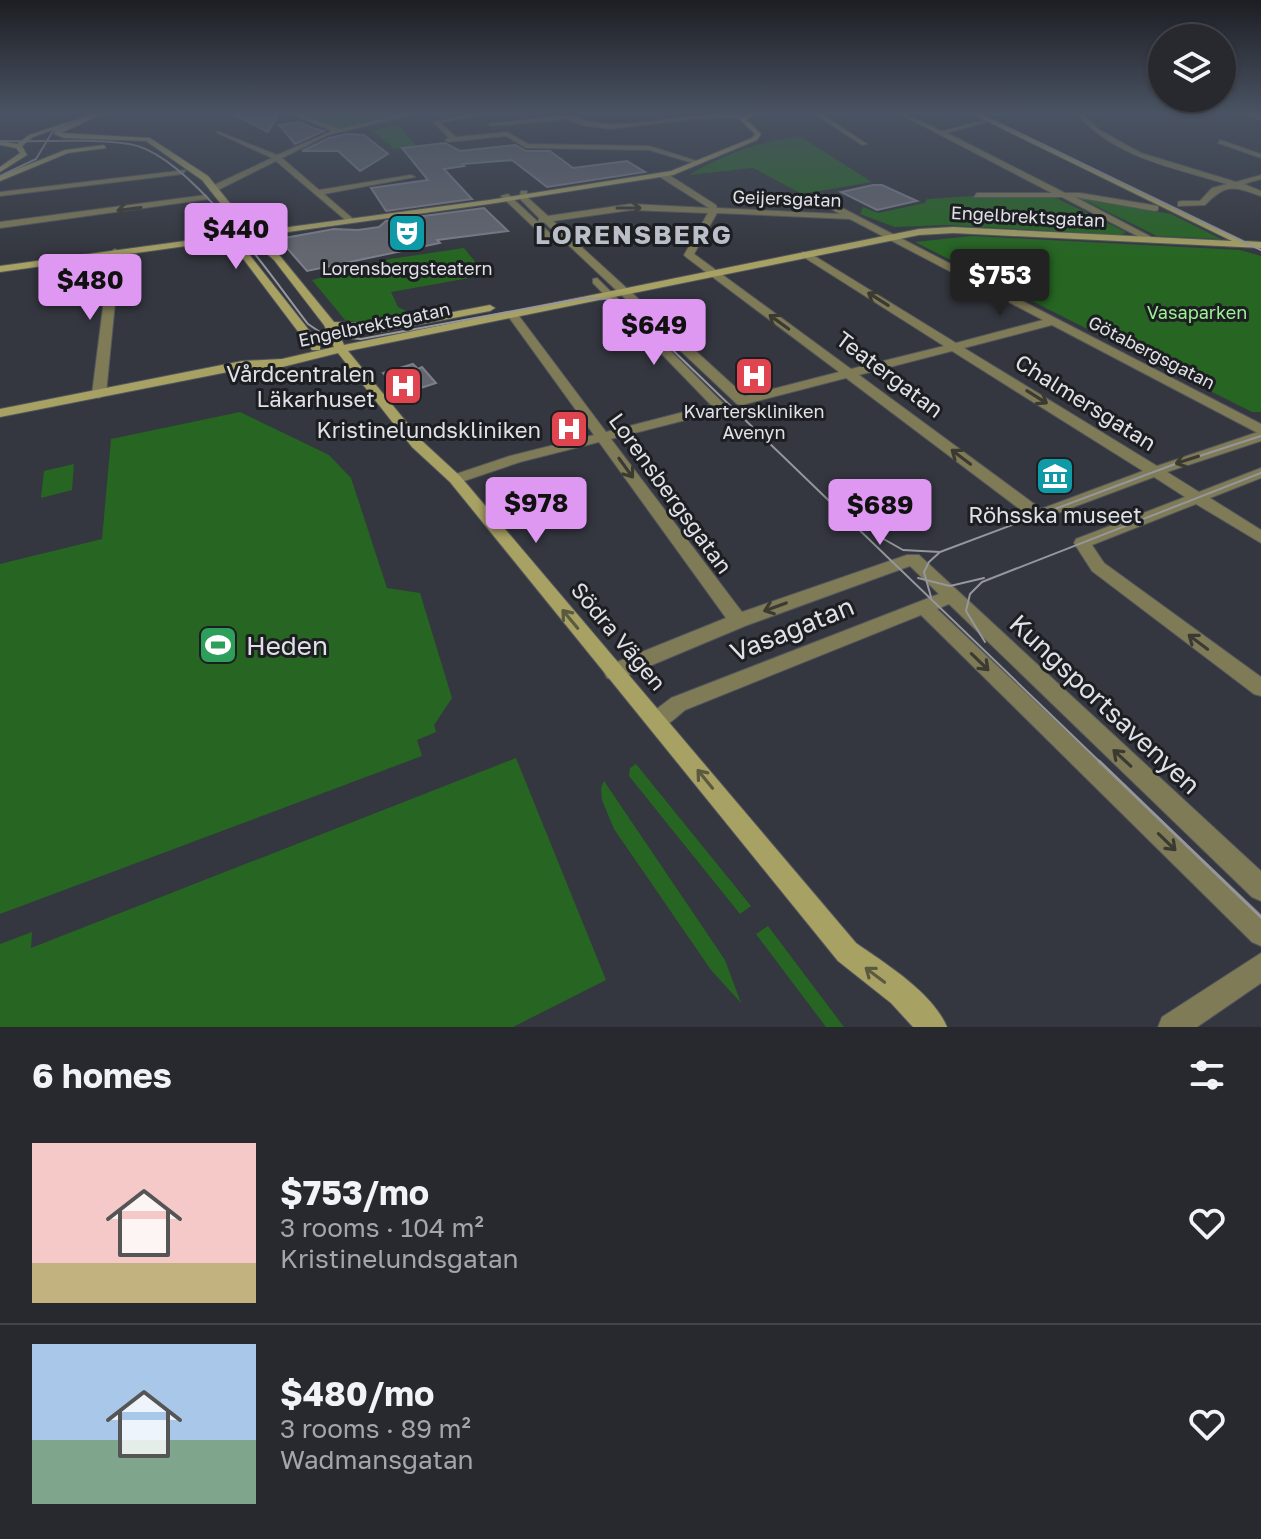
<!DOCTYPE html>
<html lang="en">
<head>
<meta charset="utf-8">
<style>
	body { margin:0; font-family:"Golos Text",sans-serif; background:#2f3137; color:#f1f3f6; height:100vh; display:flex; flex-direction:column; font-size:30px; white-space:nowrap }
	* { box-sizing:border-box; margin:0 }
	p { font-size:26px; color:#a4a6aa }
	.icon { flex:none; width:44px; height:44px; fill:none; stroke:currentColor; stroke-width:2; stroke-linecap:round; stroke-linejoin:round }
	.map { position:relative; height:1027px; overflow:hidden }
	.panel { display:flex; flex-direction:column; background:#27292f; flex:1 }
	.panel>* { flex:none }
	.buttons { position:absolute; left:1148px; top:24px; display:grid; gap:16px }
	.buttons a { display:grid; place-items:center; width:88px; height:88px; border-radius:50%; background:#27292f; box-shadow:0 2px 6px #0004,0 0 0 2px #43454b; font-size:40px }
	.price { position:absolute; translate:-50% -68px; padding:0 18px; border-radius:8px; background:#de98f2; color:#111; font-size:26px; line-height:52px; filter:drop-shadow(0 2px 4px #0008) }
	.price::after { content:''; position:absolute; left:50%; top:48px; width:24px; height:18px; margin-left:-12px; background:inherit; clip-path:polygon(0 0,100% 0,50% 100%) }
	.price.selected { background:#222; color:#fff }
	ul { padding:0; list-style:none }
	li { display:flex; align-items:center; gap:24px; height:200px; padding:0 32px }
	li+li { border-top:2px solid #43454b }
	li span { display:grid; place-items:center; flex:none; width:224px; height:160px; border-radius:0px; color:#555 }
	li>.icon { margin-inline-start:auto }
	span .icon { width:96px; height:96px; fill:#fffc; stroke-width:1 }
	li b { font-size:34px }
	h2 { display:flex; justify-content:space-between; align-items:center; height:96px; padding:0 32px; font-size:34px }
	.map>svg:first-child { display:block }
</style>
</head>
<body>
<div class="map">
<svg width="1261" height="1027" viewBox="0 0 1261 1027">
	<rect width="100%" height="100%" fill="#34373f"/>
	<!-- green -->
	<path fill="#266622" d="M295,112H418L339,128Z
		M398,125L416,146L394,149L372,130Z
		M801,137L872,182L802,194L753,168L689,175C722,155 764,139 801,137Z
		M974,196L1054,197L1126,232L1120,235L947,225L895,227L860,214L863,207L878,213L925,203L927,199Z
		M1082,199L1171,214L1221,239L1157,236Z
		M972,236L1240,250L1261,256V412H1252L915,242Z
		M464,248L486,275L391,292L398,307L410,313V316L365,324L345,320L312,280L390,259Z
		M240,412L329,455L351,478L387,588L420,593L452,698L434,725L436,732L417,740L422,756L0,914V564L102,539L111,439Z
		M74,464L72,490L41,498L44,471Z
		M516,758L606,980L513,1027H0V944L32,932L31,948Z
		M636,764L751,906L740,914L629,776L630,768Z
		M604,781L725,960L741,1003L711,970L614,829L602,800L601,788Z
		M768,926L844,1027H826L756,934Z"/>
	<!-- building -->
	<path fill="#646770" stroke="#7c7f89" stroke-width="2" d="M228,112H280L268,132Z
		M299,122L313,128L324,131L295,144L279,125Z
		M347,134L364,135L388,154L360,171L338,151H302L329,138Z
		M445,143L460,151L515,145L526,151H550L573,168L627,161L645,172L547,187L512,160L462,164L464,166L444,169L472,199L386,211L371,188L428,180L402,148Z
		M873,185H882L917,201L877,210L841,192Z
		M484,208L508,231L437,240L440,243L307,271L279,239L334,229L358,230L379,227L386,221Z
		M413,364L418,369L422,367L436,383L402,394L383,373Z"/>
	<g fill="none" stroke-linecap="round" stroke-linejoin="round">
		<!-- street casing -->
		<g stroke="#53565d" stroke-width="2">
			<path id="street" d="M287,112H295L340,129L413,112H424L328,135L282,158L319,190L411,175L415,177L324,194L352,218L353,220L349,223L276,161L216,191H210V187L272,158L217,133V131L277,155L332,131Z
				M482,112H495L441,123L456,137L507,132L528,144L649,146L700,162L696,164L649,150L526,148L506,136L448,142L445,140L449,138L433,122Z
				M811,112H818L867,144L862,145Z
				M993,112H1017L990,116L987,114Z
				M1075,112H1081L1098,129L1141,153L1236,182L1261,175V179L1244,184L1261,191V196C1234,187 1227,182 1205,205L1178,206V202L1181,201H1200L1212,188L1227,184C1171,167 1115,158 1075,112Z
				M1238,112L1261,116V120L1239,113Z
				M902,113L942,131L990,119V121L947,133L1065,193H1080L1158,206V210L1155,211L1075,197L1157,240L1149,242L1062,197H974L977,193H1052L902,115Z
				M569,115C617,135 660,116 710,115C722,114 735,114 746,118L693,119L610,129L581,125L568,119L491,126L488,124Z
				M1220,140L1261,154V158L1218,143Z
				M186,170L183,174L0,196V192Z
				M660,173H666L716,205L717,208L840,214L810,197L817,195L1261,424V441L1167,472L1199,492L1261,468V478L1210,498L1261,530V543L1196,504L1092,545L1104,563L1261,677V696L1254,694L1092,571L1074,543L1076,539L1185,497L1154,477L1039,520L1033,519L846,378L742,405L737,404L544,222H538L551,234V238H545L501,196L508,194L538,222L539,218L519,198L521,191H527V197L548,216L631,204L709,208L660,177ZM631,210L708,213L684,255L686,257L839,372L745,396L553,221ZM717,213L850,219L1043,320L956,343L808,252H802V256L944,346L851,369L694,254ZM1052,325L1256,432H1258L1157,466L964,348ZM952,351L1143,471L1041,509L859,375Z
				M206,195L209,199L0,228V222Z
				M115,249L120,252L106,394L99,398L92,394L110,252Z
				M597,278L727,407L725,410L611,439L742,612L907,555H919L1261,871V901L1252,897L949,604L937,609L1261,915V946L1252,942L921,615L685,710C674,719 664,731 650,726L646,720L650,714L671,698L939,594L910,566L745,626L621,678L614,680L607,678L604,672L607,666L726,618L599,442L520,462L455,484L447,479L450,476L510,456L594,435L508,316V312H516L606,432L711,405L593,283V279Z
				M1261,953V983L1197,1027H1158L1162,1017Z"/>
		</g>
		<!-- secondary casing -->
		<g stroke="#53565d" stroke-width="2">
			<path id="secondary" d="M99,112H107L61,133L150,138L208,176L253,232L489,200L671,171L752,138L755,134L739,119L752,112H760L746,119L761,134L757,140L673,175L489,204L259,236L280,256L334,322L390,324L490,305L495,308L490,311L375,333L369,330H337L344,345L919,229L953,227L1232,241L968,112H976L1244,241L1261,242V248L953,233L919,235L348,351L422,441L460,476L856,943C886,964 933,993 947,1027H913L891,1003L838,961L450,482L412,447L338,353L282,367L243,369L0,417V409L242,361L282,359L334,347L324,325L274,260L249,238L237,239L320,344V350H312L229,240L0,272V266L244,233L202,180L146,141L64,138L54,134L58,128L33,137L22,146L27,155L0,172V167L20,153L16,148L0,145V141L17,144L29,135Z
				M104,145L106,148L68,153L0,181V176L65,150Z"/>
		</g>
		<!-- street -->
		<use href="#street" fill="#7f7b56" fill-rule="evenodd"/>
		<!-- secondary -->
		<use href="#secondary" fill="#a7a164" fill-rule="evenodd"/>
		<!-- tram-far1 -->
		<path stroke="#95979d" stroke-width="2" d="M976,112L1261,250
			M0,141C42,142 87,138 129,144C188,152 272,278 308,324L326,336L361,339L584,298L610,299L626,305L1101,763
			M0,176L36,159L53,131L99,112
			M873,533L903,550L940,552
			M918,578L950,586L984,578
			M931,597L924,572L929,562L940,552L1175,464L1261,436
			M985,642L966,611L970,594L982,582L1261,473"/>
		<!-- tram -->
		<path stroke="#95979d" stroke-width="3" d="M1099,761L1261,917"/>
	</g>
	<!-- one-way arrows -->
	<defs><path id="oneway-shaft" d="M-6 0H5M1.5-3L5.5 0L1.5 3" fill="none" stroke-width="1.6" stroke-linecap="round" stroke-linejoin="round" transform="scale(2)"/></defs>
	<g stroke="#3a3a32">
		<use href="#oneway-shaft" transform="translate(629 208)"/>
		<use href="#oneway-shaft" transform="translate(129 209) rotate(173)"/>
		<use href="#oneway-shaft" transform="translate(878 299) rotate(-148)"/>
		<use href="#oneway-shaft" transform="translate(779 322) rotate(-144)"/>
		<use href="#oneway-shaft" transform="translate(1037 397) rotate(32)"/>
		<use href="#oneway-shaft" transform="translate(961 457) rotate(-143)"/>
		<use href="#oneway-shaft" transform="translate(1187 460) rotate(162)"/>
		<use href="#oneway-shaft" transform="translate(626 468) rotate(54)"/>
		<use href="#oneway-shaft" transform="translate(775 607) rotate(160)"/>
		<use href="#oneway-shaft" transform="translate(1198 642) rotate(-143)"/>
		<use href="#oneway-shaft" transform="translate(980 662) rotate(44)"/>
		<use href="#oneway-shaft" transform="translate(1122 758) rotate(-137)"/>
		<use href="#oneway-shaft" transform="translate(1167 842) rotate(44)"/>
	</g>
	<g stroke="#5b5940">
		<use href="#oneway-shaft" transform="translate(570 619) rotate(-130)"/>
		<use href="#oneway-shaft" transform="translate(705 779) rotate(-129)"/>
		<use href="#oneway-shaft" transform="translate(875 975) rotate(-143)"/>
	</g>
	<!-- sky -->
	<linearGradient id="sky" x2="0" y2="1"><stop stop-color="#1d1e23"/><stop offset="0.44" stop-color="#4a5363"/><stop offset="1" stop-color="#4a5363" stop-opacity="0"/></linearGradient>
	<rect width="1261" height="256" fill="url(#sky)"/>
	<!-- icons -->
	<defs>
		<g id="theatre-square" transform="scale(2)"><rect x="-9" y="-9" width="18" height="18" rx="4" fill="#0f9aa8" stroke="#1d1e22"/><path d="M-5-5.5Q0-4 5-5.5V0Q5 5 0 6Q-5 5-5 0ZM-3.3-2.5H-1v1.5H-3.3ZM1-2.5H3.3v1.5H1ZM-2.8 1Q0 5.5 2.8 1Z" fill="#fff"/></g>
		<g id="hospital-square" transform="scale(2)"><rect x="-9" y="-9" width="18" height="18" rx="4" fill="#e0444e" stroke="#1d1e22"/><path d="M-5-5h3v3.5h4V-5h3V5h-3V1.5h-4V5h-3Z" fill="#fff"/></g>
		<g id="museum-square" transform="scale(2)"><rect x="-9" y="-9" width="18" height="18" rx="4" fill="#0f9aa8" stroke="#1d1e22"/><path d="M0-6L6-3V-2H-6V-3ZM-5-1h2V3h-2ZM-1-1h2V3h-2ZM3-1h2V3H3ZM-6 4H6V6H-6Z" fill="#fff"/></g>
		<g id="stadium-square" transform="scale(2)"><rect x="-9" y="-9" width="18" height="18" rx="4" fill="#2e9e5b" stroke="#1d1e22"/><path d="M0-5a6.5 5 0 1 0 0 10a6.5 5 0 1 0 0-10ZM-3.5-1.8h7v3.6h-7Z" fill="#fff"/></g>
	</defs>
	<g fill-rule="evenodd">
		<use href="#theatre-square" x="407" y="233"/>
		<use href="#hospital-square" x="754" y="376"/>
		<use href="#hospital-square" x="403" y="386"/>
		<use href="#hospital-square" x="569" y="429"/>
		<use href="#museum-square" x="1055" y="476"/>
		<use href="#stadium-square" x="218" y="645"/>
	</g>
	<g text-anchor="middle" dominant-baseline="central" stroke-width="6" stroke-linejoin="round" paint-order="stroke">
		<!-- far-street labels -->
		<g font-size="18" fill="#e0e1e7" stroke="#1d1e22">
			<text transform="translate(787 198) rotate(2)">Geijersgatan</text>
			<text transform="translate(1028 216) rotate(3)">Engelbrektsgatan</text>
			<text transform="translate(374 324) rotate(-12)">Engelbrektsgatan</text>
			<text transform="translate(1152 352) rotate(27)">Götabergsgatan</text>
		</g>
		<!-- far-poi labels -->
		<g font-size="18" fill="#e0e1e7" stroke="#1d1e22">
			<text x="407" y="268">Lorensbergsteatern</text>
			<text x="754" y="411">Kvarterskliniken<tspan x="754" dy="21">Avenyn</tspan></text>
		</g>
		<!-- far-park labels -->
		<g font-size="18" fill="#9bf194" stroke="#1d1e22">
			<text x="1197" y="312">Vasaparken</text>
		</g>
		<!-- poi labels -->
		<g font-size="22" fill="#e0e1e7" stroke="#1d1e22" text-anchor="end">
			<text x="375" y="373">Vårdcentralen<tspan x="375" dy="25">Läkarhuset</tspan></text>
			<text x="541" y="429">Kristinelundskliniken</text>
			<text x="1055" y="514" text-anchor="middle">Röhsska museet</text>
		</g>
		<!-- street labels -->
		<g font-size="22" fill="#e0e1e7" stroke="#1d1e22">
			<text transform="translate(890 374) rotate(37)">Teatergatan</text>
			<text transform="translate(1086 402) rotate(32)">Chalmersgatan</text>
			<text transform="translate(671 493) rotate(54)">Lorensbergsgatan</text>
			<text transform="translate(619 636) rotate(50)">Södra Vägen</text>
		</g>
		<!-- far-district labels -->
		<g font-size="26" font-weight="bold" letter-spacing="2" fill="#babec8" stroke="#1d1e22">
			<text x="634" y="234">LORENSBERG</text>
		</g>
		<!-- near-street labels -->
		<g font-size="26" fill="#e0e1e7" stroke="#1d1e22">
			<text transform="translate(792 629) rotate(-22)">Vasagatan</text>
			<text transform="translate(1105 704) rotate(43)">Kungsportsavenyen</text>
		</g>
		<!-- near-poi labels -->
		<g font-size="26" fill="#e0e1e7" stroke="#1d1e22" text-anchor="start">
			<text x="246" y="645">Heden</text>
		</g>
	</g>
</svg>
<div class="buttons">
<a><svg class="icon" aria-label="layers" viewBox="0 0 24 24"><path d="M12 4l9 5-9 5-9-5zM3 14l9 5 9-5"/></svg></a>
</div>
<b class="price" style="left:236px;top:271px">$440</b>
<b class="price selected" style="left:1000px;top:317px">$753</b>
<b class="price" style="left:90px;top:322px">$480</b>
<b class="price" style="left:654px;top:367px">$649</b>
<b class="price" style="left:536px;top:545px">$978</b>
<b class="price" style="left:880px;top:547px">$689</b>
</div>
<section class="panel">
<h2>6 homes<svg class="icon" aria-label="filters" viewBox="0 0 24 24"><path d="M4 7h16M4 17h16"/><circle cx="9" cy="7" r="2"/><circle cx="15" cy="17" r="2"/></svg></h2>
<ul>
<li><span style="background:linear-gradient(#f6c9c9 75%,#c2b280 0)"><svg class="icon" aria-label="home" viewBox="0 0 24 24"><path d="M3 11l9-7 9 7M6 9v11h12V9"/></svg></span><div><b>$753/mo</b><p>3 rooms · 104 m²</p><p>Kristinelundsgatan</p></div><svg class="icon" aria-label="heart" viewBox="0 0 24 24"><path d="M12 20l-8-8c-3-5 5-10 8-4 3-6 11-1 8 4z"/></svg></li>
<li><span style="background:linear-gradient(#a9c7e8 60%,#7fa58c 0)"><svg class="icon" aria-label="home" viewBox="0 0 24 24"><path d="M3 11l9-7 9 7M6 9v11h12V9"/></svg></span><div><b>$480/mo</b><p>3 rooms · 89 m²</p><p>Wadmansgatan</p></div><svg class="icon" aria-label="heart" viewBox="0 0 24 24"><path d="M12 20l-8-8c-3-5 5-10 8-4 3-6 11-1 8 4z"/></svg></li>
</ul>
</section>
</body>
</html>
